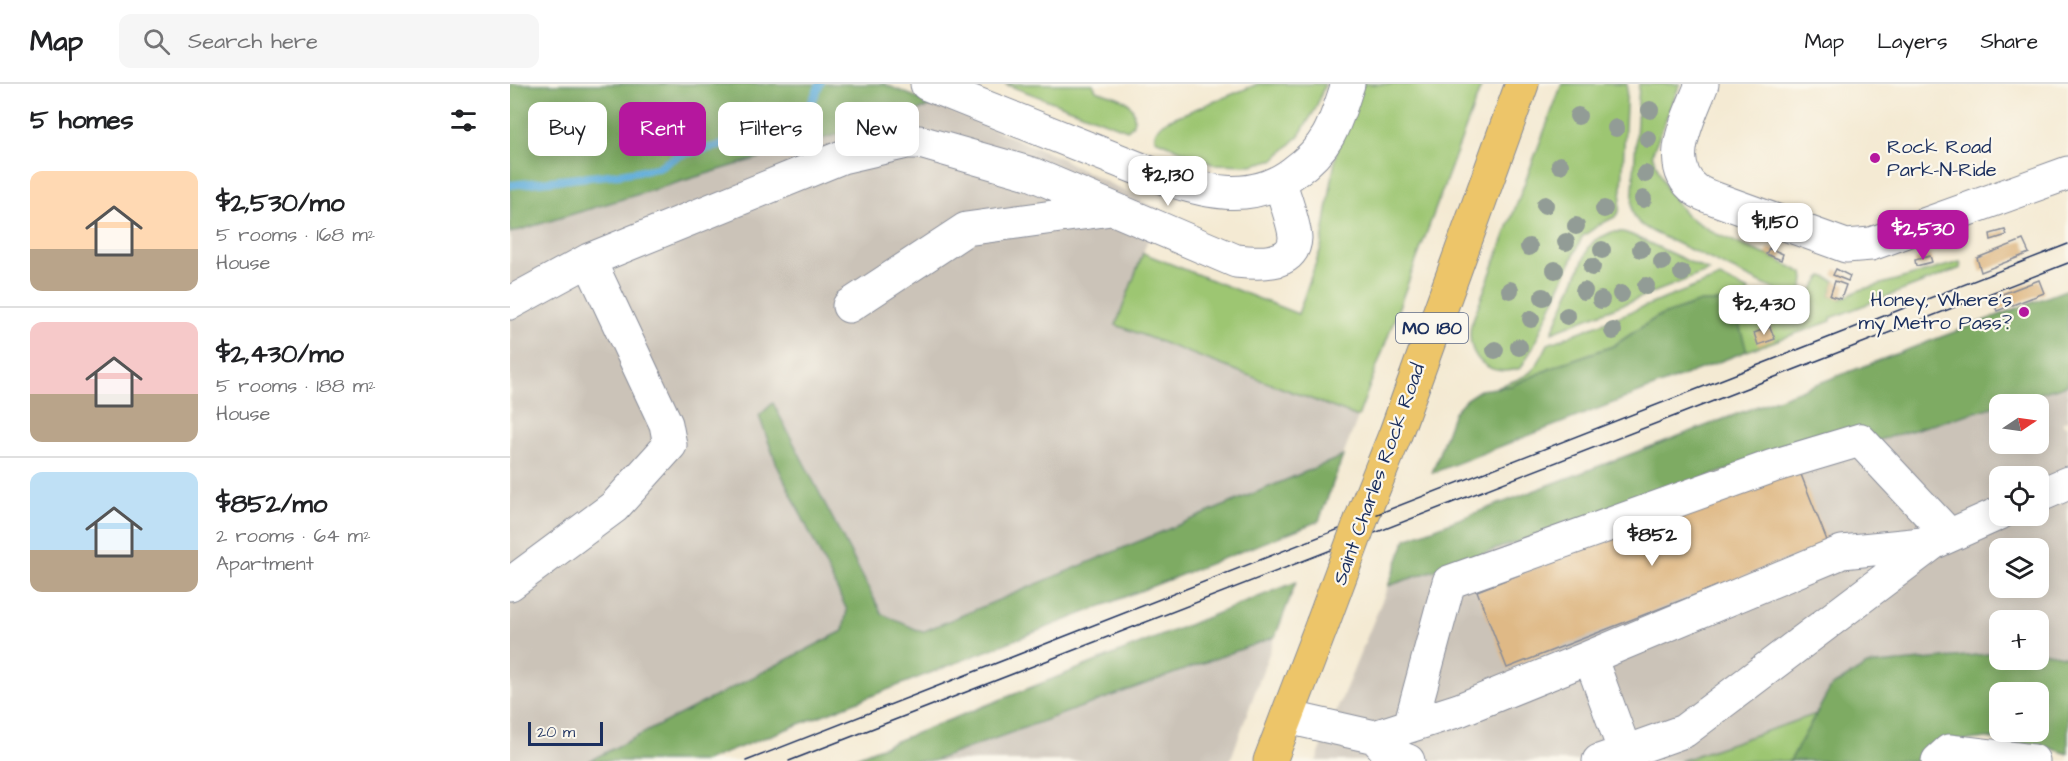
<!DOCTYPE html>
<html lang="en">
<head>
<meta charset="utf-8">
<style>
	body { margin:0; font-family:"Architects Daughter",sans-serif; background:#f6f6f6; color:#202124; height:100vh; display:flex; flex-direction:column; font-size:22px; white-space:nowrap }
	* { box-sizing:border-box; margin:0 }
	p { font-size:20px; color:#757577 }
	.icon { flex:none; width:33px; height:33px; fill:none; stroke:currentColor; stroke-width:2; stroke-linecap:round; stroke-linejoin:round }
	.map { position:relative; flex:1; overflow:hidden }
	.drawer { display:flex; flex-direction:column; background:#fff; width:510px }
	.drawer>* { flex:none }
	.top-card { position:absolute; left:18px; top:18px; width:570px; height:54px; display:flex; gap:12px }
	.needle { width:39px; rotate:77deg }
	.controls { position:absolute; left:1479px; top:310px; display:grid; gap:12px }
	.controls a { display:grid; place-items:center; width:60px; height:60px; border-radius:12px; background:#fff; box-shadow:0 3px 15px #0003; font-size:30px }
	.scale { position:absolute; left:18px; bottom:15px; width:75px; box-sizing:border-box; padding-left:6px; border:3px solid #1b2f5e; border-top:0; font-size:16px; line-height:21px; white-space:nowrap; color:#1b2f5e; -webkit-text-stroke:4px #fbf7ec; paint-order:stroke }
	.price { position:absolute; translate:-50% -51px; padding:0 14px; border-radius:12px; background:#fff; color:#222; font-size:20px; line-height:39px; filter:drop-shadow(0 2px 3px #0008) }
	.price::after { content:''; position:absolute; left:50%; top:36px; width:18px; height:14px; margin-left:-9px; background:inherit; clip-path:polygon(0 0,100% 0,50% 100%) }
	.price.on { background:#b5179e; color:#fff }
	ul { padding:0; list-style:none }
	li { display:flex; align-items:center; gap:18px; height:150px; padding:0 30px }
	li+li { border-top:2px solid #e0e0e0 }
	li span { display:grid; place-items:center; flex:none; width:168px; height:120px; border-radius:12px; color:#555 }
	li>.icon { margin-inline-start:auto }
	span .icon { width:72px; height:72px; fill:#fffc; stroke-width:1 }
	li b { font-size:26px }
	h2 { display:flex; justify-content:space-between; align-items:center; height:72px; padding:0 30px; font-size:26px }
	.pill { padding:0 21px; border-radius:12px; background:#fff; box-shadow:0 3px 15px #0003; font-size:21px; line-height:54px }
	.pill.on { background:#b5179e; color:#fff }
	header { display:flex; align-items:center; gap:36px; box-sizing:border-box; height:84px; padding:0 30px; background:#fff; border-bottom:2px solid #e0e0e0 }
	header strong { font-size:28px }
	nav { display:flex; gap:33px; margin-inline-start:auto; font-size:21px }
	.search { width:420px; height:54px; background:#f6f6f6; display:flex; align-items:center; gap:15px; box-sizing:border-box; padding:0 21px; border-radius:12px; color:#757577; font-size:22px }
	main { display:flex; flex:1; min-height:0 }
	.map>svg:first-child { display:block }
</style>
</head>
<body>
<header>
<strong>Map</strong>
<div class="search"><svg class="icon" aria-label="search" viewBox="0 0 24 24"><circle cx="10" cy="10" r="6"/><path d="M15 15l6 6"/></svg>Search here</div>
<nav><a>Map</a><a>Layers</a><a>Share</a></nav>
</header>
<main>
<section class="drawer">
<h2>5 homes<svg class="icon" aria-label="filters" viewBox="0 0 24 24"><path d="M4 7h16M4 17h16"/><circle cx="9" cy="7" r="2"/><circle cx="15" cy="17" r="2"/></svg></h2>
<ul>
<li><span style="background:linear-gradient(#ffd9b3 65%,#b9a48a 0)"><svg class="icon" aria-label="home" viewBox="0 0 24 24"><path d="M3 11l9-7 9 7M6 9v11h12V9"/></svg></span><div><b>$2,530/mo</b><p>5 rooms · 168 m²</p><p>House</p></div></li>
<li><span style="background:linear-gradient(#f6c9c9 60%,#b9a48a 0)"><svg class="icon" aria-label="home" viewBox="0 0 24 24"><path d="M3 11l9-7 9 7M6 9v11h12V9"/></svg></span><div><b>$2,430/mo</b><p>5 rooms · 188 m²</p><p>House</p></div></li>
<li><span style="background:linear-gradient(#bfe0f5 65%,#b9a48a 0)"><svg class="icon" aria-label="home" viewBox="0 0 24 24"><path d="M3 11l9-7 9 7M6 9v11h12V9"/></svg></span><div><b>$852/mo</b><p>2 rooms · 64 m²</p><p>Apartment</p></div></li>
</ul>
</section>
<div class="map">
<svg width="1558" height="677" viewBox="0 0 1558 677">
	<rect width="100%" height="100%" fill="#fbf7ec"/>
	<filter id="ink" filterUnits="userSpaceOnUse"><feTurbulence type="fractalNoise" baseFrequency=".0167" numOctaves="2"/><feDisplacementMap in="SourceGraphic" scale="12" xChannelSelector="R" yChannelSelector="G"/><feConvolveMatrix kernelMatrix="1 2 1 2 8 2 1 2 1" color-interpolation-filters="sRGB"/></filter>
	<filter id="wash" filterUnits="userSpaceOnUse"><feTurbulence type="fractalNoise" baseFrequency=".008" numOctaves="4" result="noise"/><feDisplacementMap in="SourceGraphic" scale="24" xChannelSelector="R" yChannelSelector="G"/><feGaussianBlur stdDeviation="1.35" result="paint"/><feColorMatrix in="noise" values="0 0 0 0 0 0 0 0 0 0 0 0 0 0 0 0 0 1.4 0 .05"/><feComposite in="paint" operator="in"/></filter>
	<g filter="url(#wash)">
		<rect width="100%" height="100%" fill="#f4ead3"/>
		<!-- industrial -->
		<path fill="#cbc3b8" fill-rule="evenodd" d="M425,21L548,73L649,125L607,241L848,333L833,372L412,548L372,530L263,319L267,381L337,526L333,547L79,677H0V149Z
			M1558,301V335L1552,339L1558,344V573L1529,567L1528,537H1490L1489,569L1357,581L1321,603L1306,630L1170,677H806L878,502L1296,359L1338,365L1489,321L1490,360H1528V321H1490ZM1490,393H1528V432H1490ZM1490,465H1528V504H1490Z
			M765,553L720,677H423Z"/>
		<!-- green -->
		<path fill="#9dc672" stroke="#5c7a68" stroke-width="1.5" d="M495,0H583L586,6C602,12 626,14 624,35C623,41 622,43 617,46Z
			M748,0H815L805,26L788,53L765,75L742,81L702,80L645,55C644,45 650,41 658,36Z
			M853,0H972L848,333L606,241L633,169L788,230L811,164L827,64Z
			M1052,0H1117L1112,105L1109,128L1105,133L1089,141L1072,153L1024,261L1011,284C980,295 955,274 961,241Z
			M1129,0H1170L1142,70L1157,106L1177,132L1204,149L1266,175L1293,189C1296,201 1291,212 1278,212L1143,148C1132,142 1125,138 1122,126Z
			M1102,148H1113L1122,151L1199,187L1042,248L1079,163L1085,156Z
			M1450,178L1451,184L1321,234V237L1237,267L1224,227L1147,233L1103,262L1053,279L1001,302L986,303C1019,292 1023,292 1038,260L1210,193L1239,207L1235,215L1245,220L1250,212L1264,219L1261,228L1285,239C1290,229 1306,196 1313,192L1325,197L1320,212L1331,215L1350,206Z
			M1306,630L1280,677H1170Z"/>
		<!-- forest -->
		<path fill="#7eab64" stroke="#4c6d61" stroke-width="1.5" fill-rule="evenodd" d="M0,0H374L425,21L0,149Z
			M1558,205V301L1338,365L1296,359L878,502L896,455Z
			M1190,218H1211L1225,227L1237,267L922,389L944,328L956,315L970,306L1001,302L1053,279L1103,262L1147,233Z
			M263,319L372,530L412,548L833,372L809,437L195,677H79L333,547L337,526L267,381L249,332Z
			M786,498L765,553L423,677H336Z
			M1529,567L1558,573V670L1540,664L1477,654L1442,658L1412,677H1280L1321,603L1357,581L1489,569L1490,576H1528ZM1490,609H1528V648H1490Z"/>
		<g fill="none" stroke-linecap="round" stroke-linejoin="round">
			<!-- stream -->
			<path stroke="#61adda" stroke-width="8" d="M0,101L109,90L147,84L169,71L230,57L262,47L301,20L310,0"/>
		</g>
		<g id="blocks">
			<!-- building -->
			<path fill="#dfb986" d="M1495,146L1497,151L1481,156L1480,150Z
				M1513,156L1519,169L1471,188L1467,174Z
				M1259,164L1273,170L1271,176L1256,170Z
				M1420,172L1422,178L1406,182L1405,176Z
				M1326,185L1340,192L1338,197L1323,191Z
				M1529,196L1534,209L1487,227L1482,214Z
				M1325,197L1336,201L1331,215L1320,212Z
				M1260,243L1265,255L1248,261L1244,249Z
				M1288,383L1318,459L997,584L967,507Z"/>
		</g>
	</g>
	<g filter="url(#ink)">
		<use href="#blocks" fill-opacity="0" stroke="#888c98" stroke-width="1.5"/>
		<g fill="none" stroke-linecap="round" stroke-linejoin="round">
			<!-- minor casing -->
			<g stroke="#888c98" stroke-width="35">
				<path id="minor" d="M417,0L645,91C693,107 740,122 784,88C798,78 810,66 818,52C827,36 832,17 838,0
					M1192,0C1181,30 1151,81 1186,106C1190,109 1197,112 1203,114L1336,162L1361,160L1558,89
					M0,219L79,176L332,73L397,58H410L522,90L726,177C745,179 784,183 785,154C785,142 774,112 770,99
					M339,222L456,145L601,125
					M1528,412L1558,399
					M1423,459L1490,429
					M0,500L104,423L160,361L156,340L79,176
					M1080,573L1332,468L1423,459L1174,647L1115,668
					M777,633L865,653L949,626L1080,573L1115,668L1089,677
					M900,642L939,498L1263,382L1350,356L1439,451
					M865,653L880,670L898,677
					M1428,677L1439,667L1523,677"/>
			</g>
			<!-- major casing -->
			<g stroke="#888c98" stroke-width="35">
				<path id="major" d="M851,436L885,351L1012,0
					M760,677L812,541"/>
			</g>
			<!-- minor -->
			<use href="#minor" stroke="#fff" stroke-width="33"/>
			<!-- major -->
			<use href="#major" stroke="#edc569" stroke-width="33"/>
			<!-- tram -->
			<path stroke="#1b2f5e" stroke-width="1.5" d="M236,677L1558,160
				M279,677L1558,179"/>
			<!-- major-bridge casing -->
			<g stroke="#888c98" stroke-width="35" stroke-linecap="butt">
				<path id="major-bridge" d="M812,541L851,436"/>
			</g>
			<!-- major-bridge -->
			<use href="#major-bridge" stroke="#edc569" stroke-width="33"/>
		</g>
		<!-- trees -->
		<g fill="#929c96">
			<circle cx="1140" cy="26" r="9"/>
			<circle cx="1068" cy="32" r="9"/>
			<circle cx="1106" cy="44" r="9"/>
			<circle cx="1138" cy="55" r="9"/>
			<circle cx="1050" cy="81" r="9"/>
			<circle cx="1135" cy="90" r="9"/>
			<circle cx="1133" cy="115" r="9"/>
			<circle cx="1035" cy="121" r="9"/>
			<circle cx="1094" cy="125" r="9"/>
			<circle cx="1066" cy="142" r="9"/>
			<circle cx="1056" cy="158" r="9"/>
			<circle cx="1019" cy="163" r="9"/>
			<circle cx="1131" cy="165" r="9"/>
			<circle cx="1092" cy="166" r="9"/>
			<circle cx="1152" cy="178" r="9"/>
			<circle cx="1082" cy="183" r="9"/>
			<circle cx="1045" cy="186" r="9"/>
			<circle cx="1172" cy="189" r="9"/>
			<circle cx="1136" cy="202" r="9"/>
			<circle cx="1000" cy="206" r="9"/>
			<circle cx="1074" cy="207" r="9"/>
			<circle cx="1111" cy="210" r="9"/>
			<circle cx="1033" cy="213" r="9"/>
			<circle cx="1091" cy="216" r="9"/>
			<circle cx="1252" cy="223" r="9"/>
			<circle cx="1057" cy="232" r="9"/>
			<circle cx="1021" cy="235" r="9"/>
			<circle cx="1103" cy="247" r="9"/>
			<circle cx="1009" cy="263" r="9"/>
			<circle cx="985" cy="266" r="9"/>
		</g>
	</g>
	<!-- markers -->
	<g fill="#b5179e" stroke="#fbf7ec" stroke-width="2">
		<circle cx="1365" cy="74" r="6"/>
		<circle cx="1514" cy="228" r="6"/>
	</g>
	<g text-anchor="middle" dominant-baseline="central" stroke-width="4.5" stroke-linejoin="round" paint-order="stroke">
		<!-- shield labels -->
		<rect fill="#fbf7ec" stroke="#5e6b89" stroke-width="1.5" x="886" y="229" width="72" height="30" rx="4.5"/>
		<g font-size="18" font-weight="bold" fill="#1b2f5e">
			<text x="922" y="244">MO 180</text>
		</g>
		<!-- poi labels -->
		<g font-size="20" fill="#1b2f5e" stroke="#fbf7ec" text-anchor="start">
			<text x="1377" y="63">Rock Road<tspan x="1377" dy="23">Park-N-Ride</tspan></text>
			<text x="1502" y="216" text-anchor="end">Honey, Where’s<tspan x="1502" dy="23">my Metro Pass?</tspan></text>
		</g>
		<!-- street labels -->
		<g font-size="20" fill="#1b2f5e" stroke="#fbf7ec">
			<text transform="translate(869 390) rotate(-70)">Saint Charles Rock Road</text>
		</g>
	</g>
</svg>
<div class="controls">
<a><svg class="needle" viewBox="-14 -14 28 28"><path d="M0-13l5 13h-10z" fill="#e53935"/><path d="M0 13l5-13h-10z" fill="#757577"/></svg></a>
<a><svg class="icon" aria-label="locate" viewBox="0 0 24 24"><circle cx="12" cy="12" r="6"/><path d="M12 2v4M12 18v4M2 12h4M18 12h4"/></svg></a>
<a><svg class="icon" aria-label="layers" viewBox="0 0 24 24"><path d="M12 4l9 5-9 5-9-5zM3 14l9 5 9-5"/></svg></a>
<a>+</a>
<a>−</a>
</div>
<div class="scale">20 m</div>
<b class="price" style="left:658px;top:123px">$2,130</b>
<b class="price" style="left:1265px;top:170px">$1,150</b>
<b class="price on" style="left:1413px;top:177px">$2,530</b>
<b class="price" style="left:1254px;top:252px">$2,430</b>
<b class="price" style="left:1142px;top:483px">$852</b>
<div class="top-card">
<a class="pill">Buy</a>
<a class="pill on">Rent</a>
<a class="pill">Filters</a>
<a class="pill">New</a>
</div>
</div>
</main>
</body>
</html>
